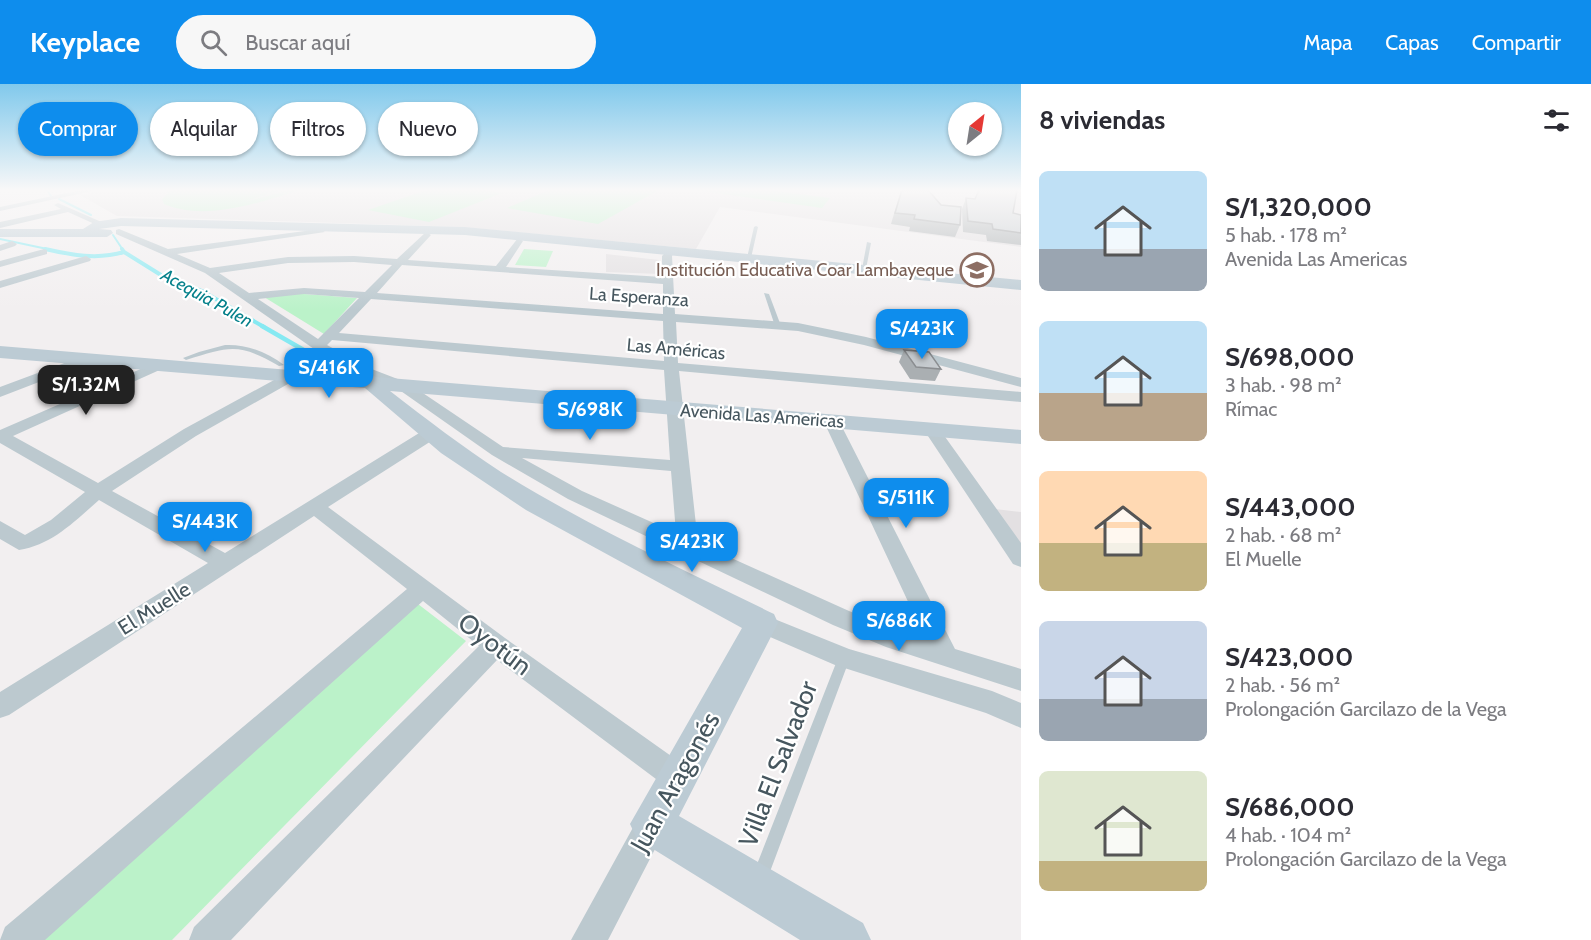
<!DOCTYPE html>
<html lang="es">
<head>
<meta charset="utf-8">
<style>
	body { margin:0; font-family:Cabin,sans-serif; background:#f7f7f7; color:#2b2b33; height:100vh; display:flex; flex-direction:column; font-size:22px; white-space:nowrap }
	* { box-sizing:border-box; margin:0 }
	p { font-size:20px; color:#7c7c81 }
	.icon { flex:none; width:33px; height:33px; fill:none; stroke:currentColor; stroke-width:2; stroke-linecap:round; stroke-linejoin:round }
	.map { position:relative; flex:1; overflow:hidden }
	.sheet { display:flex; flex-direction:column; background:#fff; width:570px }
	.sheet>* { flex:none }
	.top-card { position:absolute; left:18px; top:18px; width:570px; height:54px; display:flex; gap:12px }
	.needle { width:39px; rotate:30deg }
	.fabs { position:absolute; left:948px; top:18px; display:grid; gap:12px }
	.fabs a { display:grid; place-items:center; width:54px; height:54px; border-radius:50%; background:#fff; box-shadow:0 2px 4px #0004; font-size:30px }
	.price { position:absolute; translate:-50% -51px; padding:0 14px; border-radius:12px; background:#0e8ded; color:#fff; font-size:20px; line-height:39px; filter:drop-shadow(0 2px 3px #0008) }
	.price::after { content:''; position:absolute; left:50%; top:36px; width:18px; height:14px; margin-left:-9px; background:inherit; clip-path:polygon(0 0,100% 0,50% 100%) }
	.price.selected { background:#222; color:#fff }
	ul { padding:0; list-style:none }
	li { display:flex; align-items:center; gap:18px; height:150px; padding:0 18px }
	li span { display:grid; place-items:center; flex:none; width:168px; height:120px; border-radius:9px; color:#555 }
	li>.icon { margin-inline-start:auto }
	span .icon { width:72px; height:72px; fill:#fffc; stroke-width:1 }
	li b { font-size:26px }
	h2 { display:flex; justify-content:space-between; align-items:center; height:72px; padding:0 18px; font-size:26px }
	.chip { padding:0 21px; border-radius:27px; background:#fff; box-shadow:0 2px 4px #0004; font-size:21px; line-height:54px }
	.chip.selected { background:#0e8ded; color:#fff }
	header { display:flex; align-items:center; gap:36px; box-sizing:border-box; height:84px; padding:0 30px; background:#0e8ded; color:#fff }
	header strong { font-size:28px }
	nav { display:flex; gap:33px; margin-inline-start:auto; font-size:21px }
	.search { width:420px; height:54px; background:#f7f7f7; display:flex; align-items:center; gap:15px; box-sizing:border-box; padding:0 21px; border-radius:33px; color:#7c7c81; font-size:22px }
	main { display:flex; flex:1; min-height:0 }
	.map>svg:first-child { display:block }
</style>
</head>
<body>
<header>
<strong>Keyplace</strong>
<div class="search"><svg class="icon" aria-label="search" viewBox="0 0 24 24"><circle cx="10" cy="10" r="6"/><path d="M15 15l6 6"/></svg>Buscar aquí</div>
<nav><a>Mapa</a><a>Capas</a><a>Compartir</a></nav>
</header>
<main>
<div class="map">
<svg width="1021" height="856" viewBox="0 0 1021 856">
	<rect width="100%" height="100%" fill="#f2eff0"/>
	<!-- education -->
	<path fill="#e3e0e2" d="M106,106H1021V163L720,123L696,165L463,143L117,132L80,111Z
		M606,170L659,176L661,190L606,188Z
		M995,425L1021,428V461Z"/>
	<!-- green -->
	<path fill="#bbf2c9" d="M175,106H283L240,119L287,106H301C260,118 206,138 164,120L162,115L168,109L165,108Z
		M426,106H484L502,109L429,138L368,126Z
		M549,106H659L598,140L507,124Z
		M694,106H769L830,114L822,124Z
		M524,165L553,167L546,183L515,181Z
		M291,209L357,214L324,250L264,213Z
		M418,520L466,557L172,856H39Z"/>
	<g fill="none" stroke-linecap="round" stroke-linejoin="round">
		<!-- stream-far2 -->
		<path stroke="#86e9f2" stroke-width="2" d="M47,106L51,112
			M59,115L91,131
			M113,151L123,166
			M0,155L52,166"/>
		<!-- stream-far1 -->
		<path stroke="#86e9f2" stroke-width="4" d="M45,165C72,171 97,176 124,168
			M122,165L124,168
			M124,168L161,191L202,207L264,243"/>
		<!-- stream -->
		<path stroke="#86e9f2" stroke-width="4.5" d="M262,242L321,276"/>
		<!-- lane -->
		<path fill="#bcc9cf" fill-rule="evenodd" d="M756,142L758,143L751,174L749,175L747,174L754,143Z
			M867,158L871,159L866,185L864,186L862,185Z
			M764,209L769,210L781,242L780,243L775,242Z
			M225,261C246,260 267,268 284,281L279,282C237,258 230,263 186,276L183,274L199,268Z
			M844,569L848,571L850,574L768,793L765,798L760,801L755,798L752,793L838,574L840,571Z"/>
		<!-- street -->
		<path fill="#bcc9cf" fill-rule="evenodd" d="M81,106H97L0,127V123Z
			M58,119L106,140L99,142L68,128L0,144V138L61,125L54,121Z
			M119,145L168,165L320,145L325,148L177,170L210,184L288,173L354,172L397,175L426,148L431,151L408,176L496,182L518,154L523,157L506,183L662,193V172L671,163L676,166L672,172L675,230L798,239L866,253L1021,294V303L864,261L798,247L676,238L678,279L1021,308V318L679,287L698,459L849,527L926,556L824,338L826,335H838L955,565L1021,585V607L886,563L833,541L568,415L492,371L398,305L359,290L314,265L205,189L116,150V146ZM354,178L392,181L365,208L304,204L249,209L219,189L288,179ZM402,181L663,200V230L377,209ZM304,210L359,214L318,255L258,215ZM371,215L663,237L664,277L339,249ZM332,256L664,286L670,376L503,363L408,299L369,284L327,261ZM522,374L671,387L676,449L582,407Z
			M12,157L17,160L15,162L0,167V161Z
			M44,165L47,166V170L0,183V177Z
			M86,172L91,175L90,177L0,204V197Z
			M86,271L93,275L91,278L0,313V303Z
			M159,277L166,281L164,284L13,352L98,399L184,345L285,290H295L297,293L295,296L196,352L112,407L225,469L424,346H436L438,350L436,354L328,423L505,554L688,684L693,694L688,704L678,709L668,704L497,576L231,856H189L194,843L479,562L423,517L45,856H0L5,843L407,505L314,432L9,631L0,634V608L208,479L99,416C75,437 52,461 19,466L0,455V437L25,451L51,436L85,408L0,359V346Z
			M932,341L938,343L1021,459V483L1013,480L924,346Z
			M762,530L849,565L992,607L1021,619V644L986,629L835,581L754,546L750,539L754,532Z
			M652,724L663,729L668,740L608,856H571L641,729Z"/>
		<!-- secondary -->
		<path fill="#bccbd4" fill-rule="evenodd" d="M121,134L465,143L1021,196V206L465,151L121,142L99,145L111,146L113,149L107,153H0V145H83L94,138Z
			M0,262L362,292L369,290L377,293L1021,346V360L390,307C426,335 463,363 501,388C588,442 682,485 774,530L778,539L679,732L863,839L871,856H800L637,755L630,740L742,544L526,426L441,369L365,304L0,274Z"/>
	</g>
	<!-- wall -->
	<path fill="#aaafb2" d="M901,106H928L960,141L955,153L909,147L910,143L891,140Z
		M978,106H1017L1013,129L1021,131V161L987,157L986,151L963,148L962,125L966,114L975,115Z
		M904,266L941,285L935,297L910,295L899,278Z"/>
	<!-- building -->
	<path fill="#c6cbcf" stroke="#8b8e91" stroke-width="1.5" d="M902,106H928L941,121L961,123L960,141L914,135L915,131L895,129Z
		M979,106H1017L1013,129L1021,131V149L993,145L992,140L968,137L966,114L975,115Z
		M904,266L929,268L941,285L916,283Z"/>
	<!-- sky -->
	<linearGradient id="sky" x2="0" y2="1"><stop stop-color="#81c9ec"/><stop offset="0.47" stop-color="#f9f8f8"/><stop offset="1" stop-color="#f9f8f8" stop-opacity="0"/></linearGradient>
	<rect width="1021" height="226" fill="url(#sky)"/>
	<!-- icons -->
	<defs>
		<g id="school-ring" transform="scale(1.725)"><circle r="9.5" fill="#fff" stroke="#8d6e63" stroke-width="1.5"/><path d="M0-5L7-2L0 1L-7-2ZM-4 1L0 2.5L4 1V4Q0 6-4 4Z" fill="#8d6e63"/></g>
	</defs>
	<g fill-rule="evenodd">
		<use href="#school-ring" x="977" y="186"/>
	</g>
	<g text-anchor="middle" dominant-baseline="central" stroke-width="4.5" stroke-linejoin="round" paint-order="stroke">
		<!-- far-education labels -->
		<g font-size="18" fill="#785e54" stroke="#fff" text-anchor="end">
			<text x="954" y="186">Institución Educativa Coar Lambayeque</text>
		</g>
		<!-- far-street labels -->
		<g font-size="18" fill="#46565e" stroke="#fff">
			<text transform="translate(639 213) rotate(4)">La Esperanza</text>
			<text transform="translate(676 265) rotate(5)">Las Américas</text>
			<text transform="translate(762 332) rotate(4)">Avenida Las Americas</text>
		</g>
		<!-- far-water labels -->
		<g font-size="18" font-style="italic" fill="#06818b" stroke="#fff">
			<text transform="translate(207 214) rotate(29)">Acequia Pulen</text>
		</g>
		<!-- street labels -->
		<g font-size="21" fill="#46565e" stroke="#fff">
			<text transform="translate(154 524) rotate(-32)">El Muelle</text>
		</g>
		<!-- near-street labels -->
		<g font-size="26" fill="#46565e" stroke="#fff">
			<text transform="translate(495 560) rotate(37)">Oyotún</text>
			<text transform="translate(778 680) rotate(-69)">Villa El Salvador</text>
			<text transform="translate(675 698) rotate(-61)">Juan Aragonés</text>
		</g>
	</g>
</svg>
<div class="fabs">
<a><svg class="needle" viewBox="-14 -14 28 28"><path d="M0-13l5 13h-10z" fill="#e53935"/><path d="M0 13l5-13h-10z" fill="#7c7c81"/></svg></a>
</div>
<b class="price" style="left:922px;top:276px">S/423K</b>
<b class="price" style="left:329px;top:315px">S/416K</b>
<b class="price selected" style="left:86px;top:332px">S/1.32M</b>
<b class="price" style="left:590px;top:357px">S/698K</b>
<b class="price" style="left:906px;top:445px">S/511K</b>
<b class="price" style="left:205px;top:469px">S/443K</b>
<b class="price" style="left:692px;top:489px">S/423K</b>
<b class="price" style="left:899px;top:568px">S/686K</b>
<div class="top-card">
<a class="chip selected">Comprar</a>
<a class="chip">Alquilar</a>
<a class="chip">Filtros</a>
<a class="chip">Nuevo</a>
</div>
</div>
<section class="sheet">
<h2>8 viviendas<svg class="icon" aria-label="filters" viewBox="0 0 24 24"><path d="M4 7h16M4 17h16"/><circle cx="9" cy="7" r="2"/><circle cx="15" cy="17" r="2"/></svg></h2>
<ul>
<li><span style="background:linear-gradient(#bfe0f5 65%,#9aa5b1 0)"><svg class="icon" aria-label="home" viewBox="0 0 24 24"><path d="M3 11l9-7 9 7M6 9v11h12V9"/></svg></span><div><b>S/1,320,000</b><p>5 hab. · 178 m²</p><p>Avenida Las Americas</p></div></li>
<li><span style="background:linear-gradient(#bfe0f5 60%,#b9a48a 0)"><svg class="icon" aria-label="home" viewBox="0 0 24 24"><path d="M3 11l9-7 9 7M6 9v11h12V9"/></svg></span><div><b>S/698,000</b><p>3 hab. · 98 m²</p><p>Rímac</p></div></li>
<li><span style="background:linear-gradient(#ffd9b3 60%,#c2b280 0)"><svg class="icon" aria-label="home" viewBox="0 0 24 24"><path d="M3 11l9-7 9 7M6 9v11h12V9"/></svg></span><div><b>S/443,000</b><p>2 hab. · 68 m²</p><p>El Muelle</p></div></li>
<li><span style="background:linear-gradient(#c9d6e8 65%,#9aa5b1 0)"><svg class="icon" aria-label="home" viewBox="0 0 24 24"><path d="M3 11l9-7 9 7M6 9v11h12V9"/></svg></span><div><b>S/423,000</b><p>2 hab. · 56 m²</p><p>Prolongación Garcilazo de la Vega</p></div></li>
<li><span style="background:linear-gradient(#dfe7d0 75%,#c2b280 0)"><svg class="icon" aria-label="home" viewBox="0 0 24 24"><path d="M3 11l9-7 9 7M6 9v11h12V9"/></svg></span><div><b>S/686,000</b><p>4 hab. · 104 m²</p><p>Prolongación Garcilazo de la Vega</p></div></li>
</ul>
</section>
</main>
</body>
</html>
